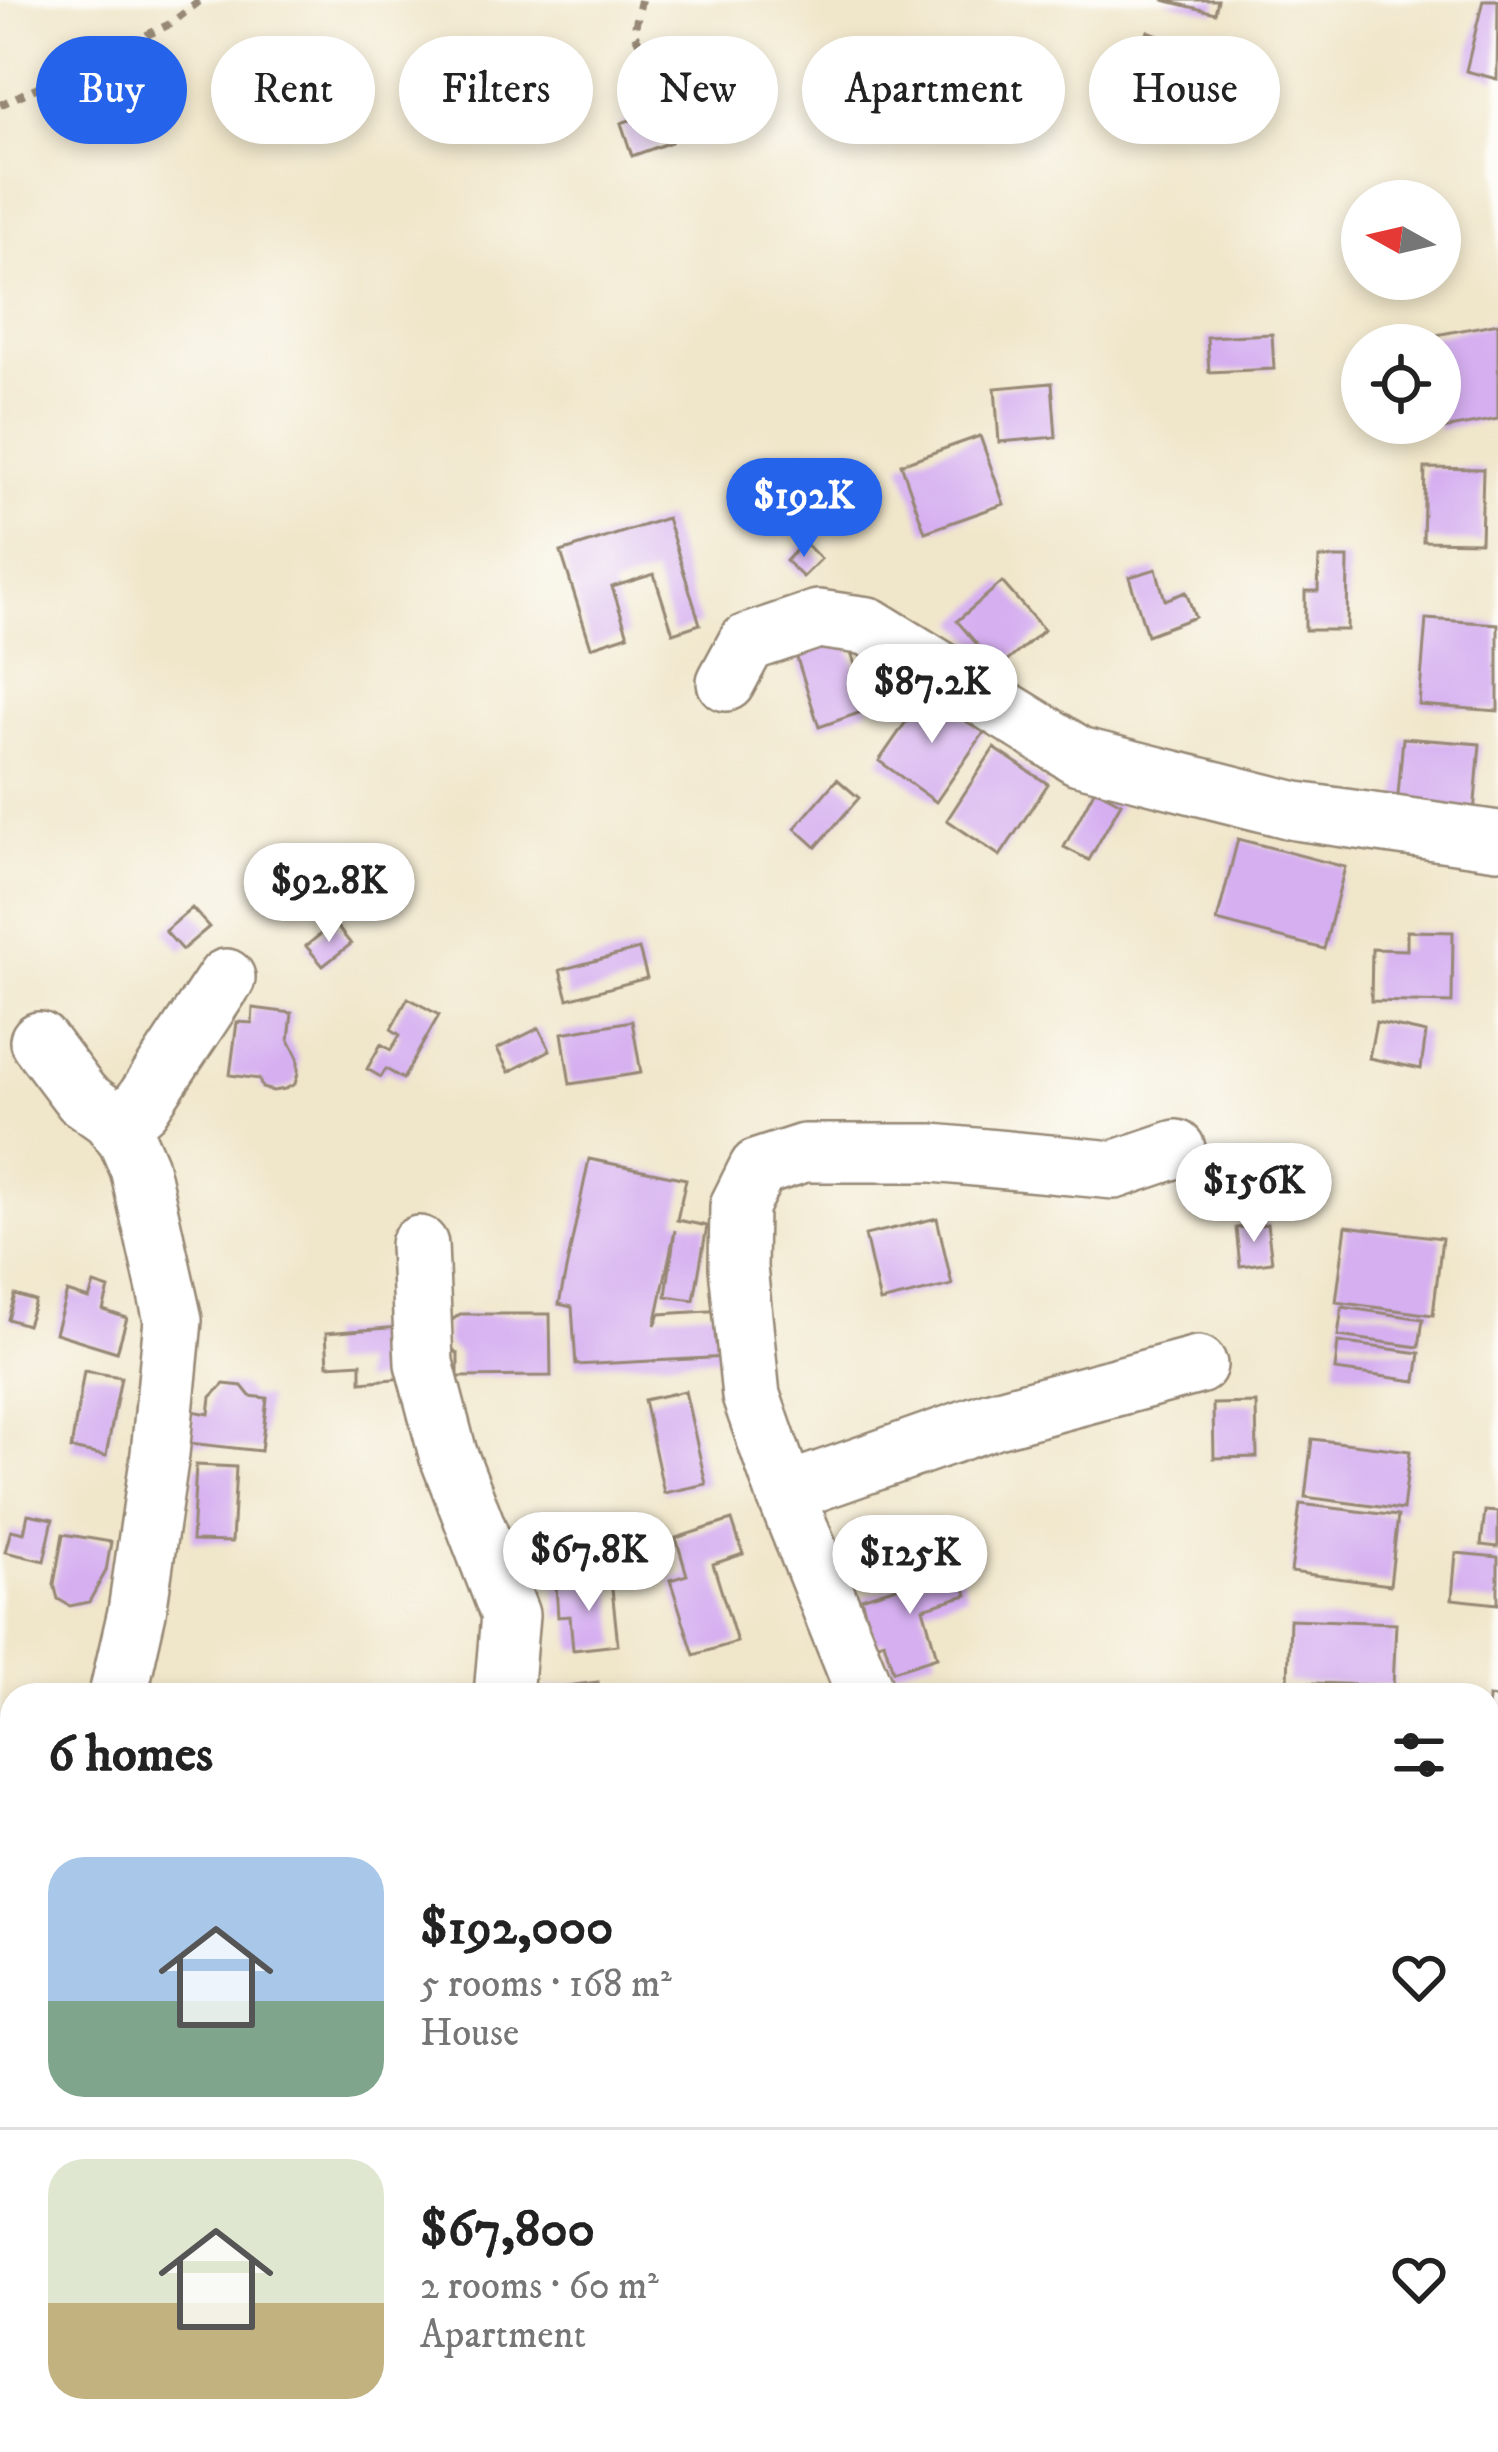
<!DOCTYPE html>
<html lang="en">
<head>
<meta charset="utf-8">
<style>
	body { margin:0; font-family:"IM FELL DW Pica",serif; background:#f6f6f6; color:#222; height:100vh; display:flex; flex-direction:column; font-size:45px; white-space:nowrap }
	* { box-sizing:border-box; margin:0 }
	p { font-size:39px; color:#767676 }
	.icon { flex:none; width:66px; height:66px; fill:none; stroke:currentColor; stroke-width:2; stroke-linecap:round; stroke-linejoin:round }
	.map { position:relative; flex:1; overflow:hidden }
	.sheet { position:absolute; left:0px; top:1683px; width:1500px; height:771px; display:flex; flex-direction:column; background:#fff; border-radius:36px 36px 0 0; box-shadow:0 6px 18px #0003 }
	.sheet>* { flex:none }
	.banner { position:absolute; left:36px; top:36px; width:1428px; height:108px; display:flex; gap:24px }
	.needle { width:78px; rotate:278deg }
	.controls { position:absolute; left:1341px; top:180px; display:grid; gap:24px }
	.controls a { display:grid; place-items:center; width:120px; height:120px; border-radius:50%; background:#fff; box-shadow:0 6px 18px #0003; font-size:60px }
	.price { position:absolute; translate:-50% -102px; padding:0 27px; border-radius:42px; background:#fff; color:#222; font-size:39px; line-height:78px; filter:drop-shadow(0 3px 6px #0008) }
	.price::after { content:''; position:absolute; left:50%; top:72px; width:36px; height:27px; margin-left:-18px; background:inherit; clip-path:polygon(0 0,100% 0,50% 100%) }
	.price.active { background:#2563eb; color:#fff }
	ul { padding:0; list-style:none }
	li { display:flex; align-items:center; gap:36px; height:300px; padding:0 48px }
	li+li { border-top:3px solid #e0e0e0 }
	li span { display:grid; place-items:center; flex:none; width:336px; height:240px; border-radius:36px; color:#555 }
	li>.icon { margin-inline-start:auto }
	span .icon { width:144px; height:144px; fill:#fffc; stroke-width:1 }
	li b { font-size:51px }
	h2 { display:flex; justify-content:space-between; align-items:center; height:144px; padding:0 48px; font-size:51px }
	.chip { padding:0 42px; border-radius:54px; background:#fff; box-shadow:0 6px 18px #0003; font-size:42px; line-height:108px }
	.chip.active { background:#2563eb; color:#fff }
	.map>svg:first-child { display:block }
</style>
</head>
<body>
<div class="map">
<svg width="1498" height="2452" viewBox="0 0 1498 2452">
	<rect width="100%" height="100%" fill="#fdfcf7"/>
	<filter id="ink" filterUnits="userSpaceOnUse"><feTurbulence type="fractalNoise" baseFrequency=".00833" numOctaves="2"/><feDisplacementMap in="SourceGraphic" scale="24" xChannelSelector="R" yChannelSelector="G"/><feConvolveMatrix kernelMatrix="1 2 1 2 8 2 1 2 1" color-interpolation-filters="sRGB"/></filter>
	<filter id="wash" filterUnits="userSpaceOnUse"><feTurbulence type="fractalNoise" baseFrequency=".004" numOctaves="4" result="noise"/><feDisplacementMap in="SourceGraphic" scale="48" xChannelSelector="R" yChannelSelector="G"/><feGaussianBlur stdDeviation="2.7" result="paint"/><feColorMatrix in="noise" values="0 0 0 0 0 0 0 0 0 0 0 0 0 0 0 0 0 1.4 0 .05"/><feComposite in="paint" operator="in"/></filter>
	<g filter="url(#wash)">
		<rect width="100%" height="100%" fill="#f0e6ca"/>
		<g id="blocks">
			<!-- building -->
			<path fill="#d5aff0" d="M1163,0H1218L1215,13Z
				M1483,0H1498L1497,79L1466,71Z
				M1148,31L1211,55L1194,100L1159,87L1153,106L1124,95Z
				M660,110L671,142L632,156L621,123Z
				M1498,323V419L1438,430L1440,345H1422L1421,338Z
				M1272,334L1274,369L1209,372L1207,337Z
				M1052,383L1056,437L999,442L995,388Z
				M980,436L1004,504L925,532L901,464Z
				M1425,468L1483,469L1481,542L1423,541Z
				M667,518L700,624L673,633L654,574L612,587L628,635L591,647L561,552Z
				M804,542L821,559L803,577L786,561Z
				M1319,558H1348L1347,630H1305V591H1318Z
				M1156,569L1165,600L1186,592L1195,617L1147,635L1129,577Z
				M1002,582L1044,630L998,669L957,621Z
				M1426,619L1498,624V711L1419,705Z
				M843,629L870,709L819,727L793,646Z
				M928,690L985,731L936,802L879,761Z
				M1403,738L1480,744L1473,825L1396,818Z
				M994,748L1048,784L1000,856L947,820Z
				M837,779L859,798L816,847L795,828Z
				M1095,789L1121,803L1089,860L1064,847Z
				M1238,839L1345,867L1324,949L1217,921Z
				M192,908L209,927L182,950L165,931Z
				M334,923L351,944L323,966L306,946Z
				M1407,931L1453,932L1452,1003L1371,1001L1372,949L1407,950Z
				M639,949L647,978L568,999L560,970Z
				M408,998L439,1015L403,1079L386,1069L381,1077L367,1069L381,1044L391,1050L400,1035L391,1029Z
				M253,1008L292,1013L289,1040L298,1058V1073L295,1084L285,1089L273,1091L262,1088L259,1079L230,1075L237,1022L252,1023Z
				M632,1021L641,1073L570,1084L562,1033Z
				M1376,1022L1426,1033L1421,1069L1369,1058Z
				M539,1028L550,1050L509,1072L497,1049Z
				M589,1159L686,1179L677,1220L707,1226L694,1300L666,1296L675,1230L655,1325L660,1314L725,1310L728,1357L576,1365L572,1307L559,1304Z
				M937,1218L952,1285L880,1302L865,1235Z
				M1267,1224L1272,1262L1240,1266L1236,1228Z
				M1346,1226L1442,1238L1433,1315L1336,1302Z
				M94,1284L109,1289L103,1310L127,1318L117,1352L55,1333L67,1292L89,1299Z
				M15,1295L35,1301L27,1325L8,1319Z
				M1342,1307L1423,1319L1419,1347L1338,1336Z
				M460,1314H550L551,1376L458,1377V1354L447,1344V1324Z
				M412,1326L416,1377L361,1382V1363L328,1365L326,1333Z
				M1338,1342L1420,1353L1416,1381L1335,1370Z
				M84,1371L121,1377L106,1456L71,1449Z
				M224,1384L242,1386L250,1396L267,1398L261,1451L189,1443L192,1411L209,1414L211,1397Z
				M685,1391L706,1484L664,1493L644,1400Z
				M1256,1403L1257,1457L1214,1458L1213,1404Z
				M1312,1439L1410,1451L1403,1510L1305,1497Z
				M196,1465L236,1467L232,1542L192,1541Z
				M1300,1504L1398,1516L1390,1585L1291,1572Z
				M1485,1511L1498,1512V1547L1481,1545Z
				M28,1514L53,1519L44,1561L5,1552L11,1530L24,1533Z
				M732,1520L743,1554L713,1564L737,1642L694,1655L670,1580L687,1575L676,1538Z
				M63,1534L111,1542L106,1571L89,1602L70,1606L58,1599L54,1584Z
				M1456,1553L1498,1557V1604L1452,1599Z
				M959,1568L967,1595L923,1608L937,1657L893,1671L884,1641L874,1644L861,1598Z
				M611,1580L618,1645L573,1650L570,1616L558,1617L556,1586Z
				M1290,1619L1396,1623L1393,1686L1288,1682Z
				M598,1682L599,1695H545L544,1689Z
				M210,1686L248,1689V1695H209Z
				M1488,1697L1498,1698V1788L1488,1786Z
				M1495,1913L1498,1914V1956L1491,1955Z
				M0,1999L12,2000V2065L0,2064Z
				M11,2236L12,2294L3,2298L0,2241Z
				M12,2440L35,2442L37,2452H1L0,2442Z
				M746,2442H790L788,2452H745Z
				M857,2442H923V2452H857Z
				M1205,2442H1344L1343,2452L1204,2448Z
				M1449,2442L1498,2443V2452H1448Z"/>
		</g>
	</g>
	<g filter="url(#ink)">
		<use href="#blocks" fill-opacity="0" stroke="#968874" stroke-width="3"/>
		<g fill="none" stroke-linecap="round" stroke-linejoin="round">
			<!-- minor casing -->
			<g stroke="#968874" stroke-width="62">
				<path id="minor" d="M726,682L747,643L818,619L868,626L1079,756L1296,811L1498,840
					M39,1041L82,1098L110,1118L127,1140L139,1168L173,1320L160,1454L137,1612L118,1695
					M117,1127L141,1106L226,978
					M419,1245L424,1363L448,1454L510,1615L503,1695
					M785,1493L992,1420L1198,1365
					M866,1695L785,1493L751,1396L738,1267L739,1206L758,1168L804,1153H932L1114,1170L1176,1149
					M1488,1999H1498
					M1488,2372L1498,2374
					M188,2452L213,2442
					M954,2452L955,2442"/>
			</g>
			<!-- path -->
			<path stroke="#968874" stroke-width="8" stroke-dasharray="9 9" stroke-linecap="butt" d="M635,86L653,67L634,33L641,0
				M0,105L170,24L201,0"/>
			<!-- minor -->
			<use href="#minor" stroke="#fff" stroke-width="57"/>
		</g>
	</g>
</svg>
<div class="controls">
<a><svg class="needle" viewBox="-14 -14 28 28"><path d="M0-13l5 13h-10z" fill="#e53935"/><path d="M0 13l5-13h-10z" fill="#767676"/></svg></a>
<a><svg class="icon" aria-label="locate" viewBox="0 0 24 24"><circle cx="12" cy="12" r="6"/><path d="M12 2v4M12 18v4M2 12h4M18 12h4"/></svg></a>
</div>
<b class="price active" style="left:804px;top:560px">$192K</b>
<b class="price" style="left:932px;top:746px">$87.2K</b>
<b class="price" style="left:329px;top:945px">$92.8K</b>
<b class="price" style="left:1254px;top:1245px">$156K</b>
<b class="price" style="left:589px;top:1614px">$67.8K</b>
<b class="price" style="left:910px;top:1617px">$125K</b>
<div class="banner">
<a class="chip active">Buy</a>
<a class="chip">Rent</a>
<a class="chip">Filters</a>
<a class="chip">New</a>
<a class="chip">Apartment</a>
<a class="chip">House</a>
</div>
<section class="sheet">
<h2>6 homes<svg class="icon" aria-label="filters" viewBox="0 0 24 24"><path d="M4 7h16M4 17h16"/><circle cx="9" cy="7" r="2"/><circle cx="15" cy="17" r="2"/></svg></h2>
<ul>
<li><span style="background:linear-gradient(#a9c7e8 60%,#7fa58c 0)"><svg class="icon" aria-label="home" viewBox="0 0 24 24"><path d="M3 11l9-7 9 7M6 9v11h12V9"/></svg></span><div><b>$192,000</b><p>5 rooms · 168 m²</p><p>House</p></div><svg class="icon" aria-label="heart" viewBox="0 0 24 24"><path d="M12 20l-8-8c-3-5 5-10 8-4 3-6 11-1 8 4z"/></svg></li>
<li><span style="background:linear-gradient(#dfe7d0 60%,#c2b280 0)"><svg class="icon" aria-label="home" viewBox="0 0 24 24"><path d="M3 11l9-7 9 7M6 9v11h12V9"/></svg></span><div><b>$67,800</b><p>2 rooms · 60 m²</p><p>Apartment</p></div><svg class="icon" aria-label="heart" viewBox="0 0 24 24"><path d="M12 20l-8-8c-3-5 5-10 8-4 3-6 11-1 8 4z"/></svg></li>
</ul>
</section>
</div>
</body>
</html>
